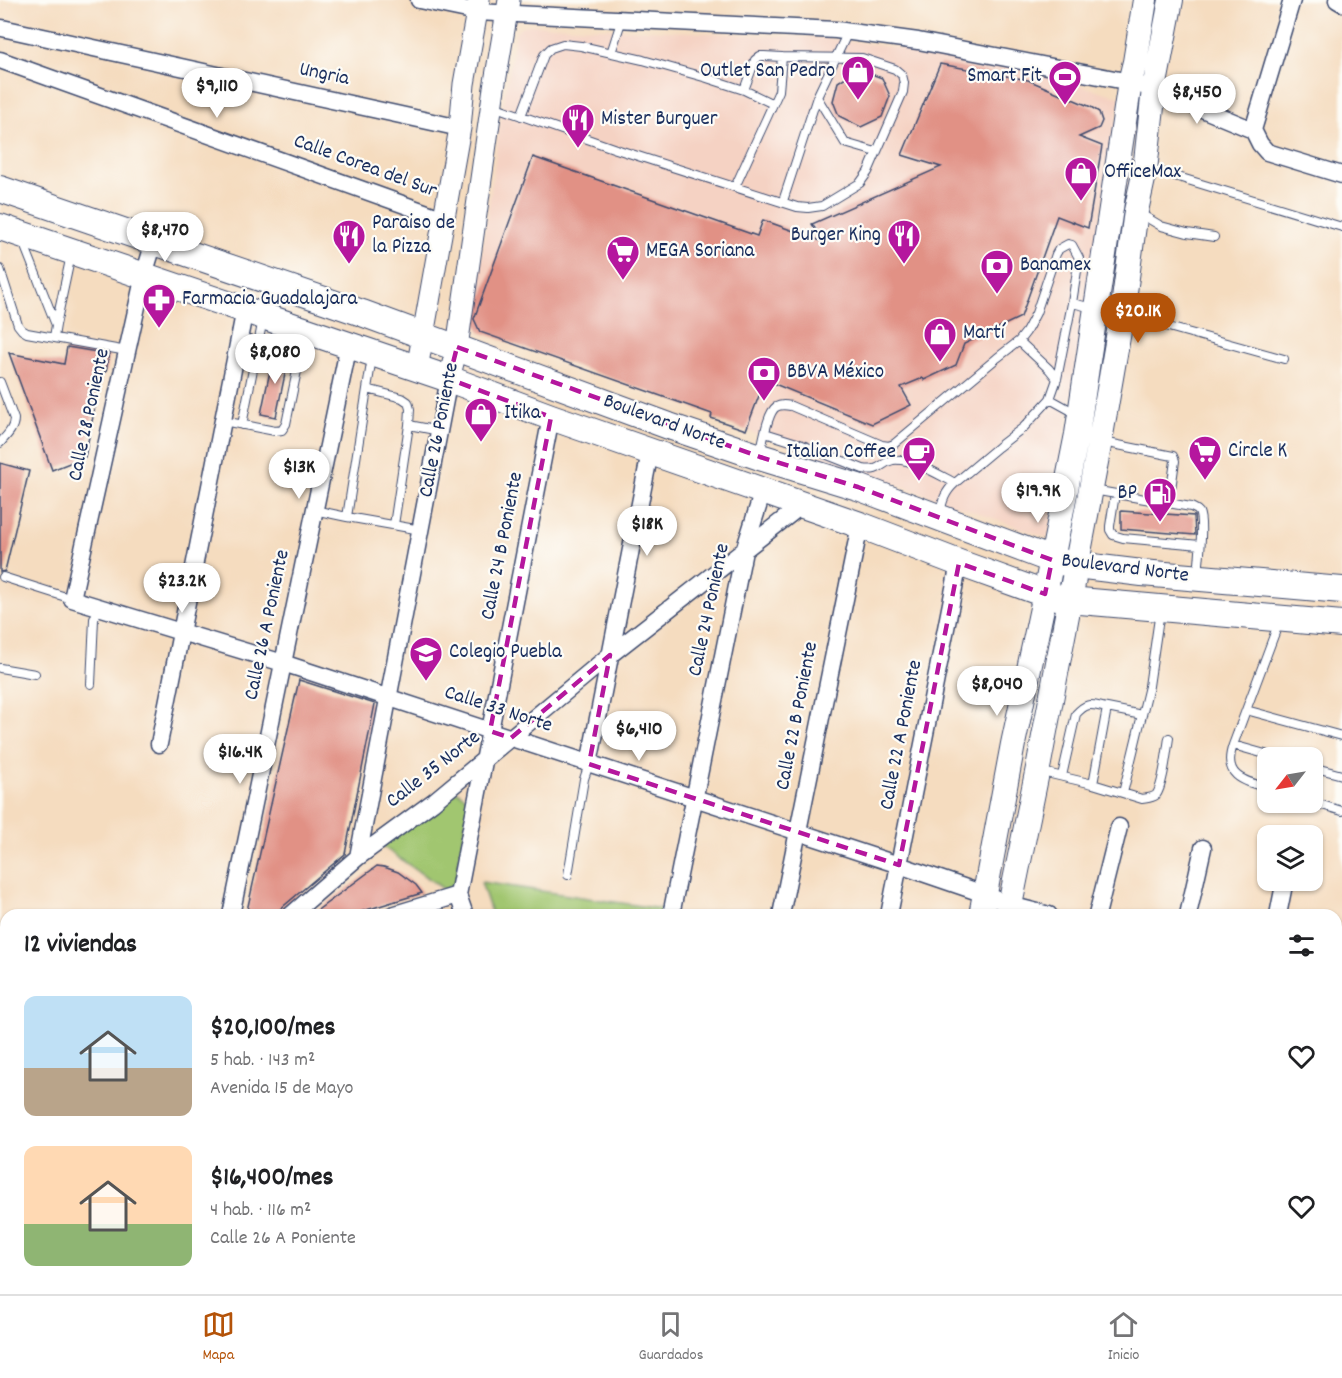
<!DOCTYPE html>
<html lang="es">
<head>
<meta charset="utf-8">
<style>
	body { margin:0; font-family:Dekko,sans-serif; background:#f6f6f6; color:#202124; height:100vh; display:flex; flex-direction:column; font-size:22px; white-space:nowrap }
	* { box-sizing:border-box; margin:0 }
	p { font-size:20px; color:#757577 }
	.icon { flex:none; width:33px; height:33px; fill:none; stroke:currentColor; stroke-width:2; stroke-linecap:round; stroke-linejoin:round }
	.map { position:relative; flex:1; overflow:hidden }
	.details { position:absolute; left:0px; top:909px; width:1342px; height:386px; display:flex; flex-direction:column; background:#fff; border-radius:18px 18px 0 0; box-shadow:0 2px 4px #0004 }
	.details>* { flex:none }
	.needle { width:39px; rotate:239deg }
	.buttons { position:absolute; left:1257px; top:747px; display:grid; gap:12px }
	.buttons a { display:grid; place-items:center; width:66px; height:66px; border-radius:12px; background:#fff; box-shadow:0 2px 4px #0004; font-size:30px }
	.price { position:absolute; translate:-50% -51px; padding:0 14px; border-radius:21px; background:#fff; color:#222; font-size:20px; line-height:39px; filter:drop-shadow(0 2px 3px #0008) }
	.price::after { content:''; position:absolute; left:50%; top:36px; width:18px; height:14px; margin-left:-9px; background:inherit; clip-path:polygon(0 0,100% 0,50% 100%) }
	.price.on { background:#b45309; color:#fff }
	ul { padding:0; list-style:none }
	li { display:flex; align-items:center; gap:18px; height:150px; padding:0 24px }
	li span { display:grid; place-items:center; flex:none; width:168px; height:120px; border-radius:12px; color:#555 }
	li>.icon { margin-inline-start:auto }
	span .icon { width:72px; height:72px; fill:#fffc; stroke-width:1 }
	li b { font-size:26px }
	h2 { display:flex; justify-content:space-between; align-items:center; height:72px; padding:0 24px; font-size:26px }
	.dock { display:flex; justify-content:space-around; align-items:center; height:84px; border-top:2px solid #e0e0e0; background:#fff; font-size:16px; color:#757577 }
	.dock a { display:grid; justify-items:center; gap:3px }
	.dock .on { color:#b45309 }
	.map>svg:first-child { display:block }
</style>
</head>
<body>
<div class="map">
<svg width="1342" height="1294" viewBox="0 0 1342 1294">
	<rect width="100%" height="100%" fill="#fdfcf7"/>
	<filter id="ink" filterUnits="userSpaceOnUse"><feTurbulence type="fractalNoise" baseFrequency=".0167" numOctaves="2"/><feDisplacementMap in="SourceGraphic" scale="12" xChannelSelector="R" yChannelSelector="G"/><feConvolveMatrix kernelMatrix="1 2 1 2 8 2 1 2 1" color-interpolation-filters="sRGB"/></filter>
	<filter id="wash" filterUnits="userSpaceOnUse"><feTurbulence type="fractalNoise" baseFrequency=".008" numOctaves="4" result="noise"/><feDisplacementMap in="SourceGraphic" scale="24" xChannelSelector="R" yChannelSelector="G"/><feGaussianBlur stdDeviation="1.35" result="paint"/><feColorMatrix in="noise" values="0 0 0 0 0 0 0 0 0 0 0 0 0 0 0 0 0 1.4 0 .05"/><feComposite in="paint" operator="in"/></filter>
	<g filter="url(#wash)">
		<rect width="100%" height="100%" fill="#f5dcbf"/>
		<!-- built -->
		<path fill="#f5d2c3" d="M529,25L828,38L1012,64L1034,72L1120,97L1048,538L711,418L712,414L480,332L473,320L501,117L516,32L521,27Z
			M1336,1075L1342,1076V1266L1336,1265Z"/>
		<!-- green -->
		<path fill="#a1c670" stroke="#5e7a67" stroke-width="1.5" d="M457,791L470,800L455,884L445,890L382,846Z
			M481,882L662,909L660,915H492Z"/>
		<g id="blocks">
			<!-- building -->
			<path fill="#e19185" d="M940,64L1028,80L1091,107L1099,112L1102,121L1099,128L1079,137L1102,146L1088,228L1057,216L1021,317L964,344L956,365L924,380L923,378L901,387L911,405L872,424L765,380L746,430L711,418L712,414L480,332L474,319L533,157L757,236L763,220L824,242L812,224L941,167L902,155Z
				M858,69L882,78L890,96L882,117L861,127L839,116L833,101L838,82Z
				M67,347L109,354L106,372L102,371L85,457L52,470L9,353L64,364Z
				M274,352L289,355L276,417L261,414Z
				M0,463L29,471L5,571L0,572Z
				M1121,511L1194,516L1195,535L1121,529Z
				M299,680L375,704L345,854L273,915H246Z
				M377,866L384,867L398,872L416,885L422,893L350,915H311Z"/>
		</g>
	</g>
	<g filter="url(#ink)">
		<use href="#blocks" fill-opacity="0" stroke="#3c496d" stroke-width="1.5"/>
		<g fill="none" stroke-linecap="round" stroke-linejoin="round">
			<!-- service casing -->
			<g stroke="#3c496d" stroke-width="10">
				<path id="service" d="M611,53L622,19
					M817,97L845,143L876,152
					M493,106L616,149L797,207L808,208L822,206L860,183L868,172L903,92L904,83L902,75L895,69L862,58L782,57L764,56H760L755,60L744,90
					M521,116L544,55L551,48L563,44L581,46L643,60L707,78L744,90L773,104
					M1147,170L1165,173L1342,227
					M735,187L779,91L782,57
					M783,201L817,97L848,32
					M1139,213L1161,226L1187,233L1214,237
					M22,239L56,325
					M0,269L18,325L22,330L27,333L127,351
					M1072,303L1147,321L1284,359
					M54,337L56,325L71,255
					M239,338L301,351
					M1019,341L1049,369L1057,379
					M0,382L14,419C14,429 6,436 0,443
					M367,389L402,398L408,402L410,409L409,425L394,525
					M1050,399L1079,415
					M223,421L275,431L282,430L286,424L305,332
					M242,425L263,319
					M409,425L440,431
					M1103,442L1173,456L1175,461L1169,503
					M760,454C763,443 767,413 776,407C781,404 786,405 791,406L882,445L889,446L894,444L997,358L1019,341L1026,332L1036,313L1056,254L1059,249L1068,244L1072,245L1079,258L1072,303L1057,379L1050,399L1024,427L998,447L955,483C939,475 912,458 893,460C880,463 881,472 863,469L797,443L765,433
					M1093,490L1191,507C1195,509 1197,509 1199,512C1204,522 1199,562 1198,575
					M1115,494L1110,526V530L1113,535L1123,538L1200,545
					M314,510L347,517L421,530
					M940,514C942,501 945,492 955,483
					M347,517L372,357
					M3,577L72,599
					M0,668L35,674
					M91,684L94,619L99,607
					M1246,710L1342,736
					M1142,715L1107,708L1093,784L1142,799C1148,798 1152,798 1156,795C1163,787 1167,750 1169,738
					M1233,745L1279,622
					M1312,767L1342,775
					M1038,771L1093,784
					M1062,776L1076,714C1088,701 1091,705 1107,708
					M1268,788C1243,781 1222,776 1233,745L1279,758
					M1123,793L1149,686L1160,611
					M1312,802L1342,811
					M568,875L584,779L589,764
					M1336,1153L1342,1137"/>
			</g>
			<!-- minor casing -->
			<g stroke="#3c496d" stroke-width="19">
				<path id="minor" d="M419,0L477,12L836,30L918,41L1130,82L1154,89L1253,130
					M1337,0L1342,3
					M2,28L460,128
					M0,60L444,219
					M1253,130L1292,0
					M1253,130L1260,144L1267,152L1342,175
					M154,242L144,275L72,599L283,663L899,865L984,894L1010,905L1049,915
					M159,744L245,309
					M589,764L650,452
					M358,857L449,379
					M458,895L551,417
					M458,895L465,915
					M231,915L349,344
					M291,915L358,857L433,802L610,655L802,505
					M392,915L458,895
					M671,915L744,551L763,491
					M781,915L860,525
					M889,915L959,563
					M1097,915L1119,827
					M1188,915L1203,848
					M1278,915L1285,880
					M0,938L6,939
					M1336,953H1342
					M1341,1045L1342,1039
					M0,1230L6,1229
					M1336,1280L1342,1281
					M8,1288L10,1294
					M112,1288L113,1294
					M221,1288L223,1294
					M255,1294L256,1288
					M379,1294L380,1288
					M487,1294L488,1288
					M595,1294L596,1288
					M704,1294L705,1288
					M814,1294L815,1288
					M1008,1294L1009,1288
					M1079,1294L1080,1288
					M1268,1294L1273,1288"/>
			</g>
			<!-- tertiary casing -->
			<g stroke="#3c496d" stroke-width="23">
				<path id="tertiary" d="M417,369L460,128L464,84L479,0
					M449,379L457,347L494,88L509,0"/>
			</g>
			<!-- secondary casing -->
			<g stroke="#3c496d" stroke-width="26">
				<path id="secondary" d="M981,915L1013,744L1045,594L1077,434L1130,82L1135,62L1145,0
					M1008,915L1039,763L1100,441L1122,314L1136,211L1145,170L1154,89L1171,0
					M909,1294L910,1288
					M931,1294L933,1288"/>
			</g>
			<!-- primary casing -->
			<g stroke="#3c496d" stroke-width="28">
				<path id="primary" d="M0,189L362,313L669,426L760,457L858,487L1052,560L1076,565L1142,573L1342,590
					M0,227L449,379L551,417L860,525L959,563L1045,594L1069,600L1342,624"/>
			</g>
			<!-- path -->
			<path stroke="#3c496d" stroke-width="2" stroke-dasharray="1.5 4.5" stroke-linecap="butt" d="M0,1022L6,1020
				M0,1145L1,1150L6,1155"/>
			<!-- service -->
			<use href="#service" stroke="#fff" stroke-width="8"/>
			<!-- minor -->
			<use href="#minor" stroke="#fff" stroke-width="16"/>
			<!-- tertiary -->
			<use href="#tertiary" stroke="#fff" stroke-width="21"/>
			<!-- secondary -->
			<use href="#secondary" stroke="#fff" stroke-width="24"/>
			<!-- primary -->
			<use href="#primary" stroke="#fff" stroke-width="26"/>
		</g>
	</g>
	<!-- marked area -->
	<path fill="none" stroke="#b5179e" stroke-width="4.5" stroke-dasharray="12 8" stroke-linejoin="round" d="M457,347L760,457L858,487L1052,560L1045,594L959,563L899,865L589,764L610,655L511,738L490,731L551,417L449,379Z"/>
	<!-- icons -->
	<defs>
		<g id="shop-pin" transform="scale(1.725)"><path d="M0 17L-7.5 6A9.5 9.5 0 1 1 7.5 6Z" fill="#b5179e" stroke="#fdfcf7"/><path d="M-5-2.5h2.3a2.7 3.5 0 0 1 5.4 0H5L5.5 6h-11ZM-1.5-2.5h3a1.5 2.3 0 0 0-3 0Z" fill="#fff"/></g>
		<g id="stadium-pin" transform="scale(1.725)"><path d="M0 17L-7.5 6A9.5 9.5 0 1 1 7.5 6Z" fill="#b5179e" stroke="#fdfcf7"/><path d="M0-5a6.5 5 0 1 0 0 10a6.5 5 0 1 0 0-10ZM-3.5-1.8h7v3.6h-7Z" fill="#fff"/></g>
		<g id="restaurant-pin" transform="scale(1.725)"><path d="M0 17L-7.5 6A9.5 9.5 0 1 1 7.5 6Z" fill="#b5179e" stroke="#fdfcf7"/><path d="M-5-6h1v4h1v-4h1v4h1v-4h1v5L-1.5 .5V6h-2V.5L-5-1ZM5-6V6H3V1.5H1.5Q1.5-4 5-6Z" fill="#fff"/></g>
		<g id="supermarket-pin" transform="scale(1.725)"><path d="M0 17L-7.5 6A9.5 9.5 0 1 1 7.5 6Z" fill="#b5179e" stroke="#fdfcf7"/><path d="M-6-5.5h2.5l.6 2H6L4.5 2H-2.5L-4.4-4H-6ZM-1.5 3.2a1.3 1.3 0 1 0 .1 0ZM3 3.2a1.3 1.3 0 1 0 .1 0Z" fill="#fff"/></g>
		<g id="bank-pin" transform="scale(1.725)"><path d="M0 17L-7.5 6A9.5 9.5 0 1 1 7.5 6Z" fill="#b5179e" stroke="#fdfcf7"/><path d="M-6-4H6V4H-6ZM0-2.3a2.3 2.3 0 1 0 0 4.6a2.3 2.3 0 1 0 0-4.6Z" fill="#fff"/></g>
		<g id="pharmacy-pin" transform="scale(1.725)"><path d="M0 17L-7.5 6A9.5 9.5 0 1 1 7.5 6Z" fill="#b5179e" stroke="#fdfcf7"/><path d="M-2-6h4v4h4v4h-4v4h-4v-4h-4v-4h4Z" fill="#fff"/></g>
		<g id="cafe-pin" transform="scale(1.725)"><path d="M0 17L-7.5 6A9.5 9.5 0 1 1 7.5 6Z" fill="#b5179e" stroke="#fdfcf7"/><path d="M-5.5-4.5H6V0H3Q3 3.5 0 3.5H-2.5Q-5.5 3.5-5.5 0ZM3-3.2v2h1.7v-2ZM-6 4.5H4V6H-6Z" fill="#fff"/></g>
		<g id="fuel-pin" transform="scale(1.725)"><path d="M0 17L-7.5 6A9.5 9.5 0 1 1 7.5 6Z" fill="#b5179e" stroke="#fdfcf7"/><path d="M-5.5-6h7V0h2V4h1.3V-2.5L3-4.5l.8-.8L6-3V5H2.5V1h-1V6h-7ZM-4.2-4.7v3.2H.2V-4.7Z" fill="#fff"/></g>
		<g id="school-pin" transform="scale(1.725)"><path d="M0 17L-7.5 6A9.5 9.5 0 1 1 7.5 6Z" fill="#b5179e" stroke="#fdfcf7"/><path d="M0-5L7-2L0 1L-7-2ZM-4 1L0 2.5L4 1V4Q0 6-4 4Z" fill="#fff"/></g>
	</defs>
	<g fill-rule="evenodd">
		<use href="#shop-pin" x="858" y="72"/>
		<use href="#stadium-pin" x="1065" y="77"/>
		<use href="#restaurant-pin" x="578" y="120"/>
		<use href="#shop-pin" x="1081" y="173"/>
		<use href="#restaurant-pin" x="349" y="236"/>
		<use href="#restaurant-pin" x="904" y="236"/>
		<use href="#supermarket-pin" x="623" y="252"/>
		<use href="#bank-pin" x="997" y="266"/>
		<use href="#pharmacy-pin" x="159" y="300"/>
		<use href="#shop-pin" x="940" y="334"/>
		<use href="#bank-pin" x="764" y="373"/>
		<use href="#shop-pin" x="481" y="414"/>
		<use href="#supermarket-pin" x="1205" y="452"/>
		<use href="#cafe-pin" x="919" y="453"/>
		<use href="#fuel-pin" x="1160" y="494"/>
		<use href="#school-pin" x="426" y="653"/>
	</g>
	<g text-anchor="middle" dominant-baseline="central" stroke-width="4.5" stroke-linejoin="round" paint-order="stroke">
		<!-- poi labels -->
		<g font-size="21" fill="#1b2f5e" stroke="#fdfcf7" text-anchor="start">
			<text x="835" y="72" text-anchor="end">Outlet San Pedro</text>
			<text x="1042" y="77" text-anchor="end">Smart Fit</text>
			<text x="601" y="120">Mister Burguer</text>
			<text x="1104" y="173">OfficeMax</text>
			<text x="372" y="224">Paraiso de<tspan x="372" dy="24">la Pizza</tspan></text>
			<text x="881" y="236" text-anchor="end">Burger King</text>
			<text x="646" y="252">MEGA Soriana</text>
			<text x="1020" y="266">Banamex</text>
			<text x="182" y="300">Farmacia Guadalajara</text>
			<text x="963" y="334">Martí</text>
			<text x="787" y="373">BBVA México</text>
			<text x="504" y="414">Itika</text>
			<text x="1228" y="452">Circle K</text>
			<text x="896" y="453" text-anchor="end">Italian Coffee</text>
			<text x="1137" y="494" text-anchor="end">BP</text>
			<text x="449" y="653">Colegio Puebla</text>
		</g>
		<!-- street labels -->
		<g font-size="21" fill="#1b2f5e" stroke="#fdfcf7">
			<text transform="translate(324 75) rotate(12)">Ungria</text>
			<text transform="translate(365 167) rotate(20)">Calle Corea del Sur</text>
			<text transform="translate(90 415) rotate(-78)">Calle 28 Poniente</text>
			<text transform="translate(664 423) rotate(20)">Boulevard Norte</text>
			<text transform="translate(440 430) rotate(-79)">Calle 26 Poniente</text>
			<text transform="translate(503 546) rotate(-79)">Calle 24 B Poniente</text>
			<text transform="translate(1125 569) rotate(7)">Boulevard Norte</text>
			<text transform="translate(710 610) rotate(-78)">Calle 24 Poniente</text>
			<text transform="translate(268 625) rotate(-78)">Calle 26 A Poniente</text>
			<text transform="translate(498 710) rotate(18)">Calle 33 Norte</text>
			<text transform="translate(798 716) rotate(-79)">Calle 22 B Poniente</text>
			<text transform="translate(902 735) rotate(-79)">Calle 22 A Poniente</text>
			<text transform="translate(434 770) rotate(-38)">Calle 35 Norte</text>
		</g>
	</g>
</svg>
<div class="buttons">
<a><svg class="needle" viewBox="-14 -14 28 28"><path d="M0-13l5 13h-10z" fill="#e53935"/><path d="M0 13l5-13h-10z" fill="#757577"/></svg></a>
<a><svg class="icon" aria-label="layers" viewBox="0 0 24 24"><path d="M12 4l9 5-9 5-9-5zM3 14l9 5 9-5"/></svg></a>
</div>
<b class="price" style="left:217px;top:119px">$9,110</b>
<b class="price" style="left:1197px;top:125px">$8,450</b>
<b class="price" style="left:165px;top:263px">$8,470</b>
<b class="price on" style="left:1138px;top:344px">$20.1K</b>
<b class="price" style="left:275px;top:385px">$8,080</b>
<b class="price" style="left:299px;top:500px">$13K</b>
<b class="price" style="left:1038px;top:524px">$19.9K</b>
<b class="price" style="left:647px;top:557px">$18K</b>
<b class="price" style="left:182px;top:614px">$23.2K</b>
<b class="price" style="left:997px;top:717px">$8,040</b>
<b class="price" style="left:639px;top:762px">$6,410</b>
<b class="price" style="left:240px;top:785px">$16.4K</b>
<section class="details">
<h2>12 viviendas<svg class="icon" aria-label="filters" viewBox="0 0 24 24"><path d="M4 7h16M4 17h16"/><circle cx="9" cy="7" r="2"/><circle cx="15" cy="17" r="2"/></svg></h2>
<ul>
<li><span style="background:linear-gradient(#bfe0f5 60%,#b9a48a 0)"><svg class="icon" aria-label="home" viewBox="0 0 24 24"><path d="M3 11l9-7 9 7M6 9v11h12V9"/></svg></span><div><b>$20,100/mes</b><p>5 hab. · 143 m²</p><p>Avenida 15 de Mayo</p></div><svg class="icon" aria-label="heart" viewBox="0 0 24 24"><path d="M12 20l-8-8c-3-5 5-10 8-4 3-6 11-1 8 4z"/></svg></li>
<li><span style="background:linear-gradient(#ffd9b3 65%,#8fb573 0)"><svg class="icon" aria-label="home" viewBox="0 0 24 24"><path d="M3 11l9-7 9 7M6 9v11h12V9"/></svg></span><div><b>$16,400/mes</b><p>4 hab. · 116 m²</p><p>Calle 26 A Poniente</p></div><svg class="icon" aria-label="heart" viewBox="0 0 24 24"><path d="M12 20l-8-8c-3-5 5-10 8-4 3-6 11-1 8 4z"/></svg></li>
</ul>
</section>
</div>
<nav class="dock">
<a class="on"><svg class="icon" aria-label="map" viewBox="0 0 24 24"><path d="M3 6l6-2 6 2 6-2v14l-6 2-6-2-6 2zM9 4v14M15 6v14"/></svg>Mapa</a>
<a><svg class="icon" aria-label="saved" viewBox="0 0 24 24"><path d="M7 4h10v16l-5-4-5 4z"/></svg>Guardados</a>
<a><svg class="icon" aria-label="home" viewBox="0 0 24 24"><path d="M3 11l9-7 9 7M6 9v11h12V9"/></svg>Inicio</a>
</nav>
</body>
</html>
